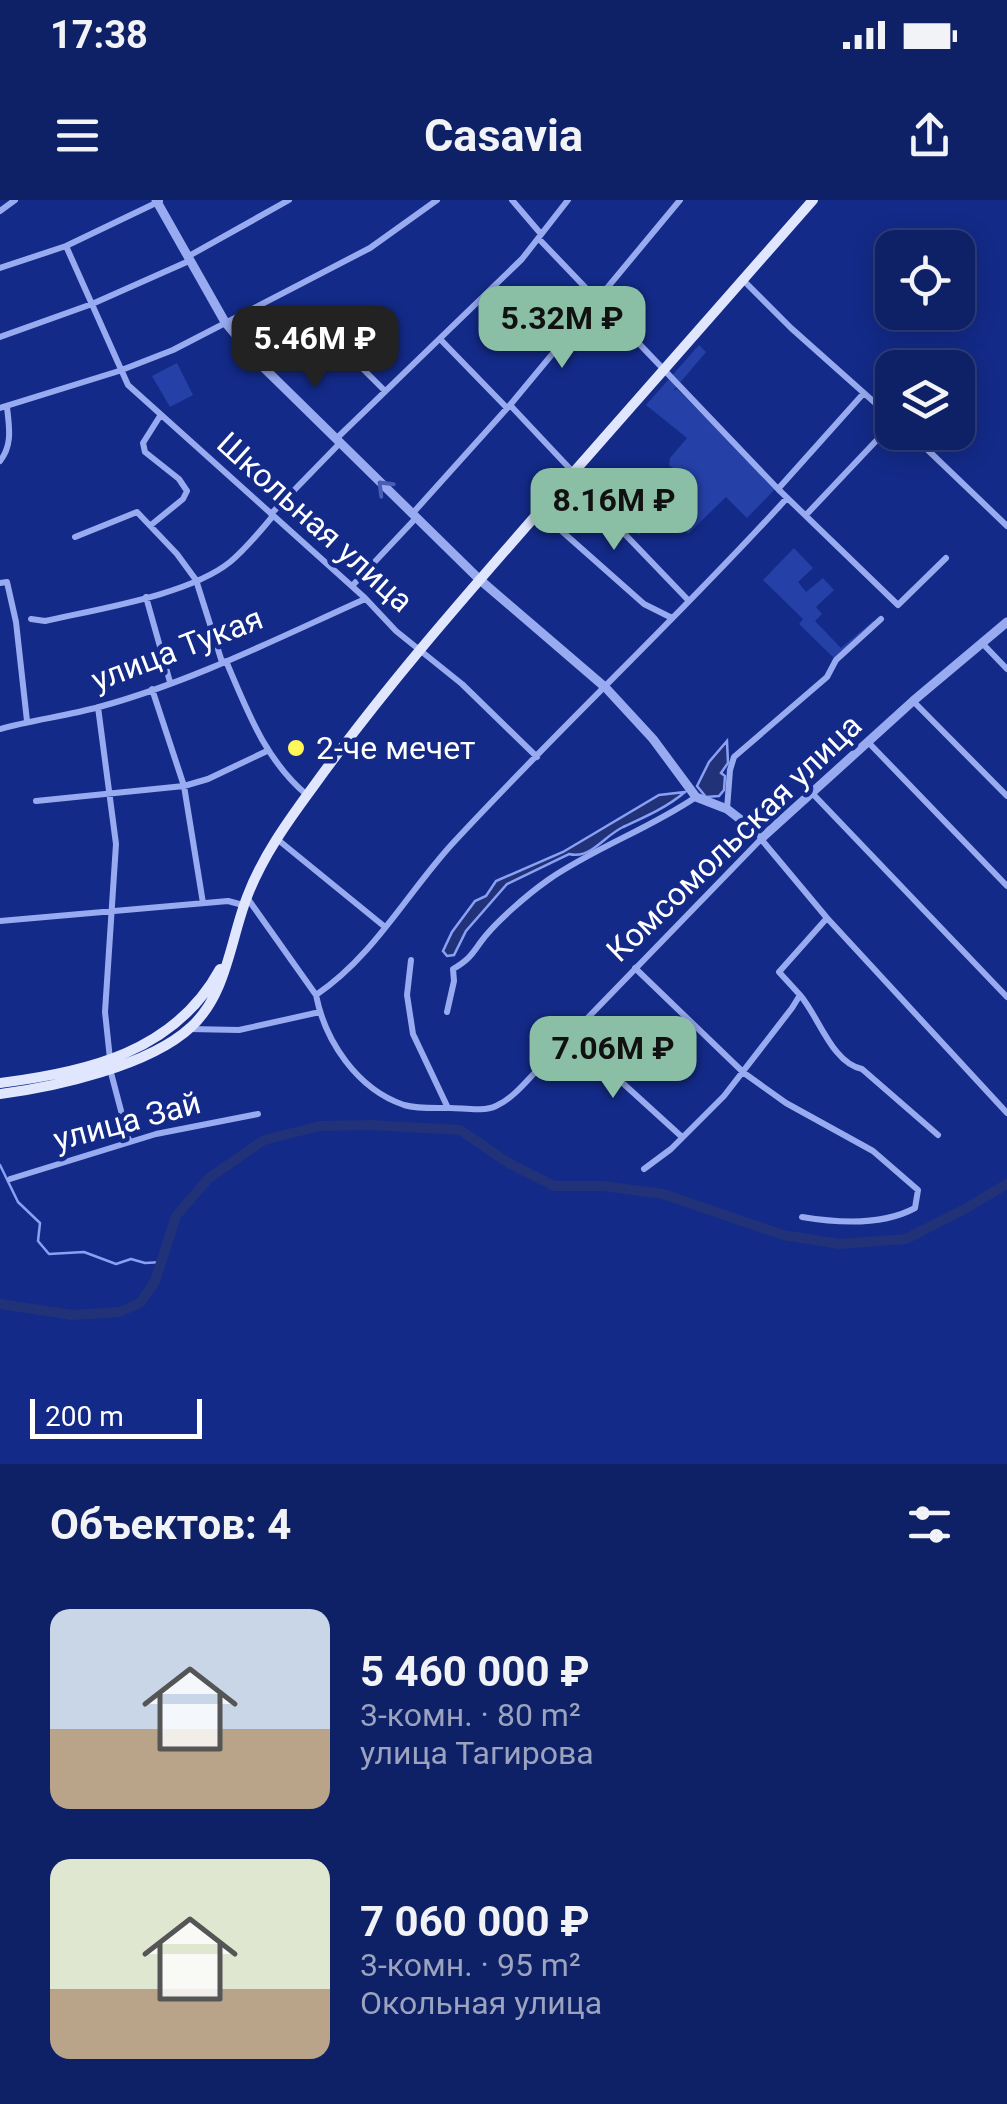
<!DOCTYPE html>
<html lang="ru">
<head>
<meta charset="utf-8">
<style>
	body { margin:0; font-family:Roboto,sans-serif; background:#1c2d6f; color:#f1f3f6; height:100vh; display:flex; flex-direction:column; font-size:38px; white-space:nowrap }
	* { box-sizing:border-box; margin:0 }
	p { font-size:32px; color:#9ba3bf }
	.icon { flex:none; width:55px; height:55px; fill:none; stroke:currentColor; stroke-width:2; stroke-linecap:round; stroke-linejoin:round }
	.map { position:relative; height:1264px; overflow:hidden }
	.side { display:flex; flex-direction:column; background:#0e2066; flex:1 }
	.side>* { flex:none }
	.controls { position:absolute; left:875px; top:30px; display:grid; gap:20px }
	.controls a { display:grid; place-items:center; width:100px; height:100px; border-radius:20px; background:#0e2066; box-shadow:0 5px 25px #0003,0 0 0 2px #2e3e7a; font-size:50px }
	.scale { position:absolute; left:30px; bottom:25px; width:172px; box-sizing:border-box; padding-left:10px; border:5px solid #fff; border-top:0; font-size:28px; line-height:35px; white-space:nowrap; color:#fff; -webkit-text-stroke:8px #132a88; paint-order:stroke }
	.price { position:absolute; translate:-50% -85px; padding:0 22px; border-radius:20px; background:#8abfa5; color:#111; font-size:32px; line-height:65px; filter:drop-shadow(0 2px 5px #0008) }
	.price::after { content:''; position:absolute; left:50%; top:60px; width:30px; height:22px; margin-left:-15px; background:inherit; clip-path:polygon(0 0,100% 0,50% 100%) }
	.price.current { background:#222; color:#fff }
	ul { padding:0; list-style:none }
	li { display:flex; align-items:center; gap:30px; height:250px; padding:0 50px }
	li span { display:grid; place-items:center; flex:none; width:280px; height:200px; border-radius:20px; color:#555 }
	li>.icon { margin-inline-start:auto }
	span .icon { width:120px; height:120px; fill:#fffc; stroke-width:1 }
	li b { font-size:42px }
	h2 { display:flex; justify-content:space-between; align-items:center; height:120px; padding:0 50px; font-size:42px }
	.status { display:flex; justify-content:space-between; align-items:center; height:70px; padding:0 50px; background:#0e2066; direction:ltr }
	.status svg { height:28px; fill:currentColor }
	header { display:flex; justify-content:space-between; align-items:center; height:130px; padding:0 50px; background:#0e2066; font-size:45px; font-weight:700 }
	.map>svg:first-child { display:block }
</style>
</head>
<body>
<div class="status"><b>17:38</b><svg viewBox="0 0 49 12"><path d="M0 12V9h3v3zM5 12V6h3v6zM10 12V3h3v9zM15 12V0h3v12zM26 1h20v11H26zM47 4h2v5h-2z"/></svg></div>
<header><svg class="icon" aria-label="menu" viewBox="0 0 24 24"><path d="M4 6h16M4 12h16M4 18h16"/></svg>Casavia<svg class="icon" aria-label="share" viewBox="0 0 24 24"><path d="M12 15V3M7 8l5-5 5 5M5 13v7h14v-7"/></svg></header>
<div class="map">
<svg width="1007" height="1264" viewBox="0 0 1007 1264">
	<rect width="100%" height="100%" fill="#132a88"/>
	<!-- green -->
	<path fill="#2540a7" d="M699,145L706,152L673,191L677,189L776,288L747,318L726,297L688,334L669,316L663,322L657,317L639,335L621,318L639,297L636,293L650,277L664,286L671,280L687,295L698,283L689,275L682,276L669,265L670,258L687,238L646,205Z
		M177,163L193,195L170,207L152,176Z
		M794,348L813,368L798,382L806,392L823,378L834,390L816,407L822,414L815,421L841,448L873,421L876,424L836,460L799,424L803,419L763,380Z"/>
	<!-- water -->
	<path fill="#213279" stroke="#8aa1f3" stroke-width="2.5" d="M727,541L728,563L721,573L725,576L724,590L719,596L706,597L697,586L709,562Z
		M685,592C666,608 645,617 623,627C611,633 602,643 591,650C583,655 577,656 569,654L507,684L466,731L454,755L447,756L443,751L452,732L475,701L486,696L496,681L563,652L659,595Z"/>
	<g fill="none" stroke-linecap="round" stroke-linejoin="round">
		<!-- stream -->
		<path stroke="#8aa1f3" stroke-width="2.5" d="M0,965L18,1002L40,1023L38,1041L49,1054L84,1052L116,1064L131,1059L145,1063L163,1062"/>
		<!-- river -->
		<path stroke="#213279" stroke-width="10" d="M0,1104L72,1115L120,1112L141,1102L155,1081L176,1016L209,978L264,940L320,926L371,925L460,930L510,964L554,986H603L663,994L783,1035L840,1044L906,1039L963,1010L1007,984"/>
		<!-- minor -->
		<path stroke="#98abf0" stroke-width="6" d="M512,0L541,34
			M0,11L15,0
			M539,39L778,289L898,405L946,358
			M66,46L128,185L365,398L396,431L462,484L537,557
			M187,57L289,0
			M0,68L66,46L160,1
			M743,80L791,128L892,218
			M0,137L92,104L189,61
			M440,139L507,208
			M260,164L313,119L385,191
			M510,205L573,272
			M0,208L119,171L173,150L370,48L437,0
			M909,232L1007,326
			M336,239L522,59L568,0
			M0,261C13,245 9,226 7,207
			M570,277L689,401
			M778,289L863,194
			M539,311L644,404L672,418
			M271,314L340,243
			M412,314L510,205L680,0
			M806,315L892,224
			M151,325L183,299L187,291L179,279L145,252L143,243L160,216
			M75,337L137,312L177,354L196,380L222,462
			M0,383L7,382L16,422L27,521
			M352,386L415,319
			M146,397L170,482
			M31,419L45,421C97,409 189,395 230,362C246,349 260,331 273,316
			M983,444L1007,469
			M226,461C247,510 265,560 307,595
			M152,489L184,586L203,703
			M913,501L1007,596
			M98,507L116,644L105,812L110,859
			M0,529C32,520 66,516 99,507C191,482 278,438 365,399
			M868,542L1007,686
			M812,593L1007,797
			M36,601L184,586L208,579L267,551
			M727,609L730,570L734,557L827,477L836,460L881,419
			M277,639L385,727
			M761,639L827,718L1007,913
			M248,699L316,795C325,841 357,889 404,905C418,909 435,908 450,908C463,908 484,912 496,906C514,898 528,879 542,865L763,637
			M0,721L228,701L243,705
			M411,760L407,795L413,834L448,908
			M635,768L744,873L786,903L873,951L918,990L915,1008C882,1026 838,1023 802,1017
			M316,795C374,756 407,693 453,643C562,525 680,416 787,298
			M800,795C819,817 832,863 862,869L938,935
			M447,812L454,781L453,769C467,761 471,756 480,743C493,724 528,694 548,680C594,648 649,629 696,597
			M189,829L239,830L320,812
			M571,836L682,937
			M110,869L129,941
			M644,969L671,949L724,896L792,808L800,795L779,772L827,718
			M10,979L156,934L258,914"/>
		<!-- tertiary -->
		<path stroke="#98abf0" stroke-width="9" d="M156,0L225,122L260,164L479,379L606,488L653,539L696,597L727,609L763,637L913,501L1007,422"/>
		<!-- primary -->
		<path stroke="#e1e6ff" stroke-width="10" d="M0,883C87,872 175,852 220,769
			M0,894C55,887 149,866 191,827C227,794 230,741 247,697C262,657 288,621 313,587C393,476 483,376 573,273C653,182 733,91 813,0"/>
	</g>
	<!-- one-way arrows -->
	<defs><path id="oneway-chevron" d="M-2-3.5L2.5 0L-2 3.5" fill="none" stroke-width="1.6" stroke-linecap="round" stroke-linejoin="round" transform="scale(2.5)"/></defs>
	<use stroke="#485eb2" href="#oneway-chevron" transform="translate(384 287) rotate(-135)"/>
	<!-- markers -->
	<circle fill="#fff757" stroke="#132a88" stroke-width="4" cx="296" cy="548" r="10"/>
	<g text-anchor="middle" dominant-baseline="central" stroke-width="9" stroke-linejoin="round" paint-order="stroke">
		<!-- street labels -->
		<g font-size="32" fill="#fff" stroke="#132a88">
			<text transform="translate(315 322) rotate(42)">Школьная улица</text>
			<text transform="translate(177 449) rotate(-21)">улица Тукая</text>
			<text transform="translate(734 638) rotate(-44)">Комсомольская улица</text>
			<text transform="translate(127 921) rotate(-15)">улица Зай</text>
		</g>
		<!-- poi labels -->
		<g font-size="32" fill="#fff" stroke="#132a88" text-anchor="start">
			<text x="316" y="548">2-че мечет</text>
		</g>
	</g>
</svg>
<div class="controls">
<a><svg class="icon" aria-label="locate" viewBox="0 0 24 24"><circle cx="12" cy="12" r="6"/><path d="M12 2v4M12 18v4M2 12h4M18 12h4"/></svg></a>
<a><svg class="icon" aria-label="layers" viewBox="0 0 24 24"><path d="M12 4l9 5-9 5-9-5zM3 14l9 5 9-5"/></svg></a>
</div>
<div class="scale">200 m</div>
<b class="price" style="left:562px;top:171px">5.32M ₽</b>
<b class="price current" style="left:315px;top:191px">5.46M ₽</b>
<b class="price" style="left:614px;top:353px">8.16M ₽</b>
<b class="price" style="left:613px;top:901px">7.06M ₽</b>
</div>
<section class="side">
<h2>Объектов: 4<svg class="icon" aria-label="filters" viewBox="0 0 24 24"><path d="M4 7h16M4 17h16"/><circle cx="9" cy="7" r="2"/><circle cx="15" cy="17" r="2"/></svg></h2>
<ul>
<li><span style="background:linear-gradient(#c9d6e8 60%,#b9a48a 0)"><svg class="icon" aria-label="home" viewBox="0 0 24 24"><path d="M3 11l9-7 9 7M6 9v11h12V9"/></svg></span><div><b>5 460 000 ₽</b><p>3-комн. · 80 m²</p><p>улица Тагирова</p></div></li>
<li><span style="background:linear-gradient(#dfe7d0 65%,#b9a48a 0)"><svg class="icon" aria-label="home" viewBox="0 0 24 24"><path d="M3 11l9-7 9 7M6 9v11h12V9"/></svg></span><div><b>7 060 000 ₽</b><p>3-комн. · 95 m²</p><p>Окольная улица</p></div></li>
</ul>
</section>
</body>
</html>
